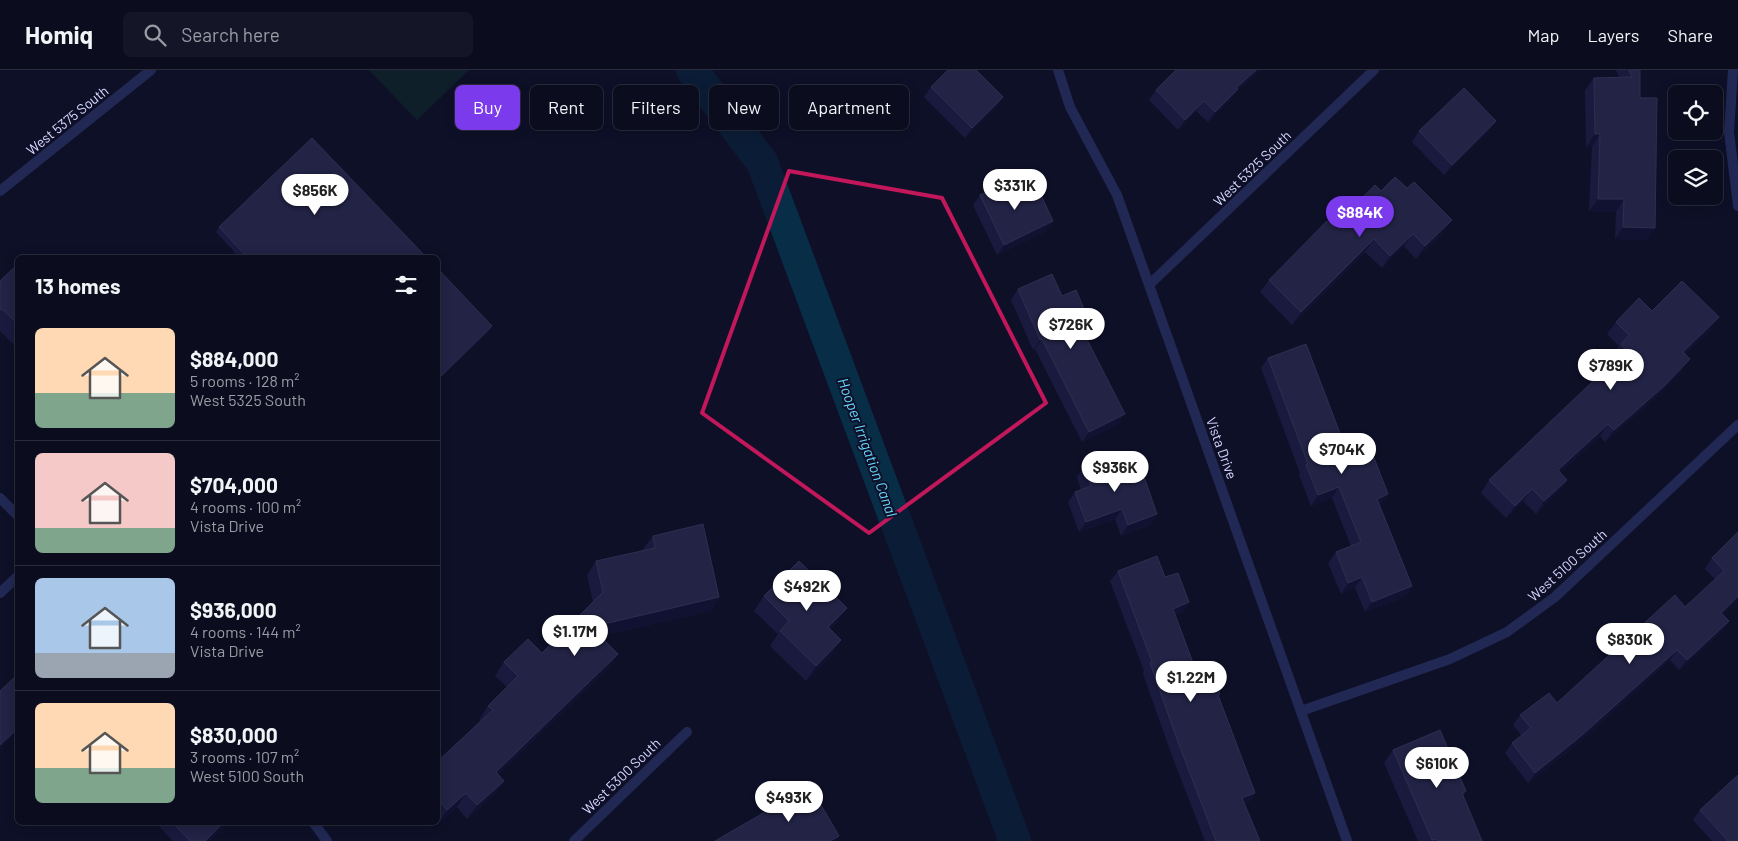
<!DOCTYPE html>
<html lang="en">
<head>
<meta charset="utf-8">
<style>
	body { margin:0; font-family:Barlow,sans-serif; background:#141527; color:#f1f3f6; height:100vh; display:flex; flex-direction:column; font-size:19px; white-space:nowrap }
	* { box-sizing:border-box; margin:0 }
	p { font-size:16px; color:#9a9ba4 }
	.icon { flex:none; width:28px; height:28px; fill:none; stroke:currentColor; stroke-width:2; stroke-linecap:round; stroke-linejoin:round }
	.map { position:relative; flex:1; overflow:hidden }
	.details { position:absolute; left:15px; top:185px; width:425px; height:570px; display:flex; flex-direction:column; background:#0b0c1e; border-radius:8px; box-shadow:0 2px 12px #0003,0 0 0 1px #2b2c3c }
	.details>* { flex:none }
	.top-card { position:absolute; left:455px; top:15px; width:475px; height:45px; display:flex; gap:10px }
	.fabs { position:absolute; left:1668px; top:15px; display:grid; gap:10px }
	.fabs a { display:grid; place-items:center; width:55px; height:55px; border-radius:8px; background:#0b0c1e; box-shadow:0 2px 12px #0003,0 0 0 1px #2b2c3c; font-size:25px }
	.price { position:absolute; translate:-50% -42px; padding:0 11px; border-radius:18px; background:#fff; color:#222; font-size:16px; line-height:32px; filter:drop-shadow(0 1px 2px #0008) }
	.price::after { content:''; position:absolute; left:50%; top:30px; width:15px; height:11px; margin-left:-8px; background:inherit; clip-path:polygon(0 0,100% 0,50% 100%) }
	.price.active { background:#7c3aed; color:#fff }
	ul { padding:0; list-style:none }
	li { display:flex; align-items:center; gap:15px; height:125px; padding:0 20px }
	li+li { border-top:1px solid #2b2c3c }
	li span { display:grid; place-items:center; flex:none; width:140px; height:100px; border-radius:8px; color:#555 }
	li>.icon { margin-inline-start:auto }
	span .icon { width:60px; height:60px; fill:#fffc; stroke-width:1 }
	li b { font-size:21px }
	h2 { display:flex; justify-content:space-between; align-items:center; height:60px; padding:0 20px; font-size:21px }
	.tag { padding:0 18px; border-radius:8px; background:#0b0c1e; box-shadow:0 2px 12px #0003,0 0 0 1px #2b2c3c; font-size:18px; line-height:45px }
	.tag.active { background:#7c3aed; color:#fff }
	header { display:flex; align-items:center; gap:30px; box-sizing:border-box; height:70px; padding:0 25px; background:#0b0c1e; border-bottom:1px solid #2b2c3c }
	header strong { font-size:24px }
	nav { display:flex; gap:28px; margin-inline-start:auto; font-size:18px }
	.search { width:350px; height:45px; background:#141527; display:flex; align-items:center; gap:12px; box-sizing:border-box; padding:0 18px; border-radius:8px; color:#9a9ba4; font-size:19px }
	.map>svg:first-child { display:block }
</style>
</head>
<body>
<header>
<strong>Homiq</strong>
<div class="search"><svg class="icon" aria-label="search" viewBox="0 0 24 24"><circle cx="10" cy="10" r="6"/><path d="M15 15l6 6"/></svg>Search here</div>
<nav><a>Map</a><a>Layers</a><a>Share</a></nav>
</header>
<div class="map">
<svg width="1738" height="771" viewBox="0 0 1738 771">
	<rect width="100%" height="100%" fill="#0f1028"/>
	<!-- green -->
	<path fill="#11322a" d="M369,0H469L417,50Z"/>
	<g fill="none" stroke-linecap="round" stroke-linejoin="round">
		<!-- canal -->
		<path stroke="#082d47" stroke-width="32" d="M692,0L762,92L1015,771"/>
		<!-- street -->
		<path stroke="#384689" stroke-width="10" d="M1058,0L1070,37L1117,125L1347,771
			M1733,0L1729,62L1738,136
			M0,121L151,0
			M1149,215L1374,0
			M0,428L18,446
			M0,523L18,506
			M1301,641L1450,589L1507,562L1555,527L1738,355
			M313,752L327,771
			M574,771L687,662"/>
	</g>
	<!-- wall -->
	<path fill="#272757" d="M1176,0H1260L1236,22L1231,29L1208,52L1196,41L1178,60L1149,30L1156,20Z
		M1616,0H1640V28L1647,170L1615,169L1616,142L1589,141L1592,77H1586L1585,20L1594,8L1619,7Z
		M931,17L1003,27L996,37L965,68L924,27Z
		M1496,51L1489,61L1444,105L1412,72L1419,61Z
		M1381,121L1443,163L1416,189L1404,176L1382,198L1365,182L1292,255L1260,222L1269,210L1333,156Z
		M980,125L1026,130L1046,161L997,185L973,135Z
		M219,157L427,188H240L216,162Z
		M18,194V279L0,261V211Z
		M1018,219L1062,226L1088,248L1081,258L1118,354L1082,372L1035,279L1033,280L1011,230Z
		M1616,252L1710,260L1685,284L1682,301L1654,329L1605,372L1600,366L1560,403L1567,410L1558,422L1536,444L1523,431L1506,448L1481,423L1489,410L1616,290L1612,287L1619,276L1607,264Z
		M1268,288L1346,379L1381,434L1379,435L1412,516L1405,527L1365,542L1355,518L1341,524L1328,493L1336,482L1351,476L1332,428L1311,436L1299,405L1300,403L1261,298Z
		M1084,397L1125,407L1150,455L1121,466L1115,449L1079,462L1068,432L1075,422L1081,420L1077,407Z
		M1738,462V529L1723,544L1729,551L1722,561L1679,600L1670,590L1575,676L1528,713L1505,683L1512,673L1521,665L1513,655L1520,645L1557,633L1685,537L1715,509L1705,499L1712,488Z
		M653,466L719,527L710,541L600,566L618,584L608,598L498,705L504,711L494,724L467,749L457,737L438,754L437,752H438V691L480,651L479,650L488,636L507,617L495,606L504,592L542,583L593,532L587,505L596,491L643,481V479Z
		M1118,501L1165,507L1189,532L1182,543L1175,545L1196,601L1220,624L1218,626L1255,723L1248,733L1244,734L1260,771H1205L1171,683L1143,604L1144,601L1110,511Z
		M764,526L847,538L837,552L830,559L841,570L831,585L806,611L770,576L778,564L754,541Z
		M1393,680L1466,721L1463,726L1482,771H1418L1384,693Z
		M1700,740L1738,771H1712L1693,750Z
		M155,752H226L222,758L209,771H173Z"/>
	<!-- shaded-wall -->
	<path fill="#16163c" d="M1256,0H1260L1236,22L1231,29L1208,52L1215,42L1236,18Z
		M1003,27L996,37L965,68L972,58Z
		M1204,31L1196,41L1178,60L1185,50Z
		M1496,51L1489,61L1444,105L1452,95Z
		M1595,64H1600L1592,77H1586Z
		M1598,129H1624L1616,142L1589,141Z
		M1452,150L1443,163L1416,189L1425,176Z
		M1053,151L1046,161L997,185L1004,175Z
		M1623,157L1655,158L1647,170L1615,169Z
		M1413,164L1404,176L1382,198L1390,186Z
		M1374,169L1365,182L1292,255L1301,242Z
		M1719,247L1710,260L1674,294L1683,282Z
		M1088,248L1081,258L1078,252Z
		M492,256L489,262L438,311V309Z
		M1042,269L1035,279L1033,280L1040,270Z
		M1690,289L1682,301L1654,329L1605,372L1614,360Z
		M1125,344L1118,354L1082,372L1089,362Z
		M1608,354L1600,366L1549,413L1558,400Z
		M1567,410L1558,422L1536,444L1544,431Z
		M1339,417L1332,428L1311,436L1318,425Z
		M1532,419L1523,431L1506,448L1515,436Z
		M1388,424L1381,434L1370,439L1377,429Z
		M1122,439L1115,449L1079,462L1086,452Z
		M1157,444L1150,455L1121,466L1128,455Z
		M1362,507L1355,518L1341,524L1348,513Z
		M1412,516L1405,527L1365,542L1372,532Z
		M1738,526V529L1714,553L1721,543Z
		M719,527L710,541L581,570L591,557Z
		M1189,532L1182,543L1166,549L1173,539Z
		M847,538L837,552L818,572L828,557Z
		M1729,551L1722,561L1679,600L1687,590Z
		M841,570L831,585L806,611L816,596Z
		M1677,580L1670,590L1575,676L1528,713L1535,703Z
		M618,584L608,598L487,716L496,702Z
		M18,658V661L0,678V675Z
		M504,711L494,724L467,749L477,735Z
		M466,723L457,737L438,754L447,740Z
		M1255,723L1248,733L1234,738L1242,728Z
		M224,752H226L222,758L209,771H205Z
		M839,766L835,771H830Z"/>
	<!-- building -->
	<path fill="#3a3b69" stroke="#525480" d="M948,0H976L1003,27L972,58L931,17Z
		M1176,0H1256L1236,18L1238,19L1215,42L1204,31L1185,50L1156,20Z
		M1629,0H1640V28H1657L1655,158L1623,157L1624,129H1598L1600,64H1595L1594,8L1632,7Z
		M1464,18L1496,51L1452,95L1419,61Z
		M312,68L427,188H248L219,157Z
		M1395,107L1407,118L1414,112L1452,150L1425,176L1413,164L1390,186L1374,169L1301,242L1269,210L1327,151L1333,156L1375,115L1381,121Z
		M1016,108L1026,130L1040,123L1053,151L1004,175L980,125Z
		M18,194V254L2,239L0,240V211Z
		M438,199L492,256L438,309Z
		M1052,204L1062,226L1076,220L1088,248L1078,252L1125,344L1089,362L1042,269L1040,270L1018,219Z
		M1682,211L1719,247L1683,282L1690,289L1663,317L1614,360L1608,354L1558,400L1567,410L1544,431L1532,419L1515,436L1489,410L1626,280L1621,274L1629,265L1616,252L1639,228L1652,241Z
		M1306,274L1346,379L1367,370L1388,424L1377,429L1412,516L1372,532L1362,507L1348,513L1336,482L1361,472L1339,417L1318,425L1306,395L1308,394L1268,288Z
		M1117,385L1125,407L1142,401L1157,444L1128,455L1122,439L1086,452L1075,422L1091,416L1084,397Z
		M703,454L719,527L591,557L618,584L496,702L504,711L477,735L466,723L447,740L438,729V691L493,640L488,636L518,606L504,592L528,569L542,583L603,522L596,491L655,478L653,466Z
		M1738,462V526L1721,543L1729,551L1687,590L1677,580L1582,665L1535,703L1512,673L1531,658L1520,645L1549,623L1557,633L1675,525L1685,537L1724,501L1712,488Z
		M1157,486L1165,507L1178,503L1189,532L1173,539L1196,601L1209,596L1220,624L1218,625L1255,723L1242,728L1260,771H1216L1178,672L1150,593L1152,592L1118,501Z
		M799,491L847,538L828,557L841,570L816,596L780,561L789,551L764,526Z
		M18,604V658L0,675V621Z
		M1440,660L1466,721L1462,723L1482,771H1438L1436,769L1432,770L1393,680Z
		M1738,705V771H1728L1700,740Z
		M810,716L839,766L830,771H715Z
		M172,752H224L205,771H190Z"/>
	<!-- marked area -->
	<path d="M0 0H1738V771H0ZM789,101L942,128L1046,333L869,463L702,343Z" fill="#0f1028" fill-opacity=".55" fill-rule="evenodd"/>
	<path fill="none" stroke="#c2185b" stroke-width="4" stroke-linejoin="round" d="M789,101L942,128L1046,333L869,463L702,343Z"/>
	<g text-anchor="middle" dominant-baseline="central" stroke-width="4" stroke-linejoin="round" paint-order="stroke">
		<!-- street labels -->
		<g font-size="14" fill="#d6daff" stroke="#0f1028">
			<text transform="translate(67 50) rotate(-39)">West 5375 South</text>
			<text transform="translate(1252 98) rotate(-44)">West 5325 South</text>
			<text transform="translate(1222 378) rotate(70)">Vista Drive</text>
			<text transform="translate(1567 495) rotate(-42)">West 5100 South</text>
			<text transform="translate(621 706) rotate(-44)">West 5300 South</text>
		</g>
		<!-- water labels -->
		<g font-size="15" font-style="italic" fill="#64d8ff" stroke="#0f1028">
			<text transform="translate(868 377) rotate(70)">Hooper Irrigation Canal</text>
		</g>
	</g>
</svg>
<div class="fabs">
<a><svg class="icon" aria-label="locate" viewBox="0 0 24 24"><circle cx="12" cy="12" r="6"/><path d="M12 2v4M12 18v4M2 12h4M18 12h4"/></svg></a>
<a><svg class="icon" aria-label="layers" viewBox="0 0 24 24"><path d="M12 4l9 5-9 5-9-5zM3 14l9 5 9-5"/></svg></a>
</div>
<b class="price" style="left:1015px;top:141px">$331K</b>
<b class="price" style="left:315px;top:146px">$856K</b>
<b class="price active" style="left:1360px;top:168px">$884K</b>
<b class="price" style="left:1071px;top:280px">$726K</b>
<b class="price" style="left:1611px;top:321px">$789K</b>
<b class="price" style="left:1342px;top:405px">$704K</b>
<b class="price" style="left:1115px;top:423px">$936K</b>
<b class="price" style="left:807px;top:542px">$492K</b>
<b class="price" style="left:575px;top:587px">$1.17M</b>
<b class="price" style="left:1630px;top:595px">$830K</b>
<b class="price" style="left:1191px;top:633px">$1.22M</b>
<b class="price" style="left:1437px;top:719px">$610K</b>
<b class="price" style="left:789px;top:753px">$493K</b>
<div class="top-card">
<a class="tag active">Buy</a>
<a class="tag">Rent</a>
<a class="tag">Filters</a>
<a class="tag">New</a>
<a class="tag">Apartment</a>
</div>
<section class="details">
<h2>13 homes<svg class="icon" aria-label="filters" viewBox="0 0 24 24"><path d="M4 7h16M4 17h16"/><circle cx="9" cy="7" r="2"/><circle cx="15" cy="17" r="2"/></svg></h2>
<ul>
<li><span style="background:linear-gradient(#ffd9b3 65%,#7fa58c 0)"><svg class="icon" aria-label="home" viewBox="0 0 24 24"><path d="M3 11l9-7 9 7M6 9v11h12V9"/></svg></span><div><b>$884,000</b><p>5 rooms · 128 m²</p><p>West 5325 South</p></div></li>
<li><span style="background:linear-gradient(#f6c9c9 75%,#7fa58c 0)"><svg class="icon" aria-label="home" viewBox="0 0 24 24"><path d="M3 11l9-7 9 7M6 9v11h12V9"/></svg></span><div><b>$704,000</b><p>4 rooms · 100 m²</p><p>Vista Drive</p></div></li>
<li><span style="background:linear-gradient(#a9c7e8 75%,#9aa5b1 0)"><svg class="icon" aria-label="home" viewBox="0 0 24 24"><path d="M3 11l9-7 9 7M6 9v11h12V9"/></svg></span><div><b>$936,000</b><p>4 rooms · 144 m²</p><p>Vista Drive</p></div></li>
<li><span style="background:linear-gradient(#ffd9b3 65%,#7fa58c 0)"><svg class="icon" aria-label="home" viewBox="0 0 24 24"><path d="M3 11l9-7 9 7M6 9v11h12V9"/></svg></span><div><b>$830,000</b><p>3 rooms · 107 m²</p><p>West 5100 South</p></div></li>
</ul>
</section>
</div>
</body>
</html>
